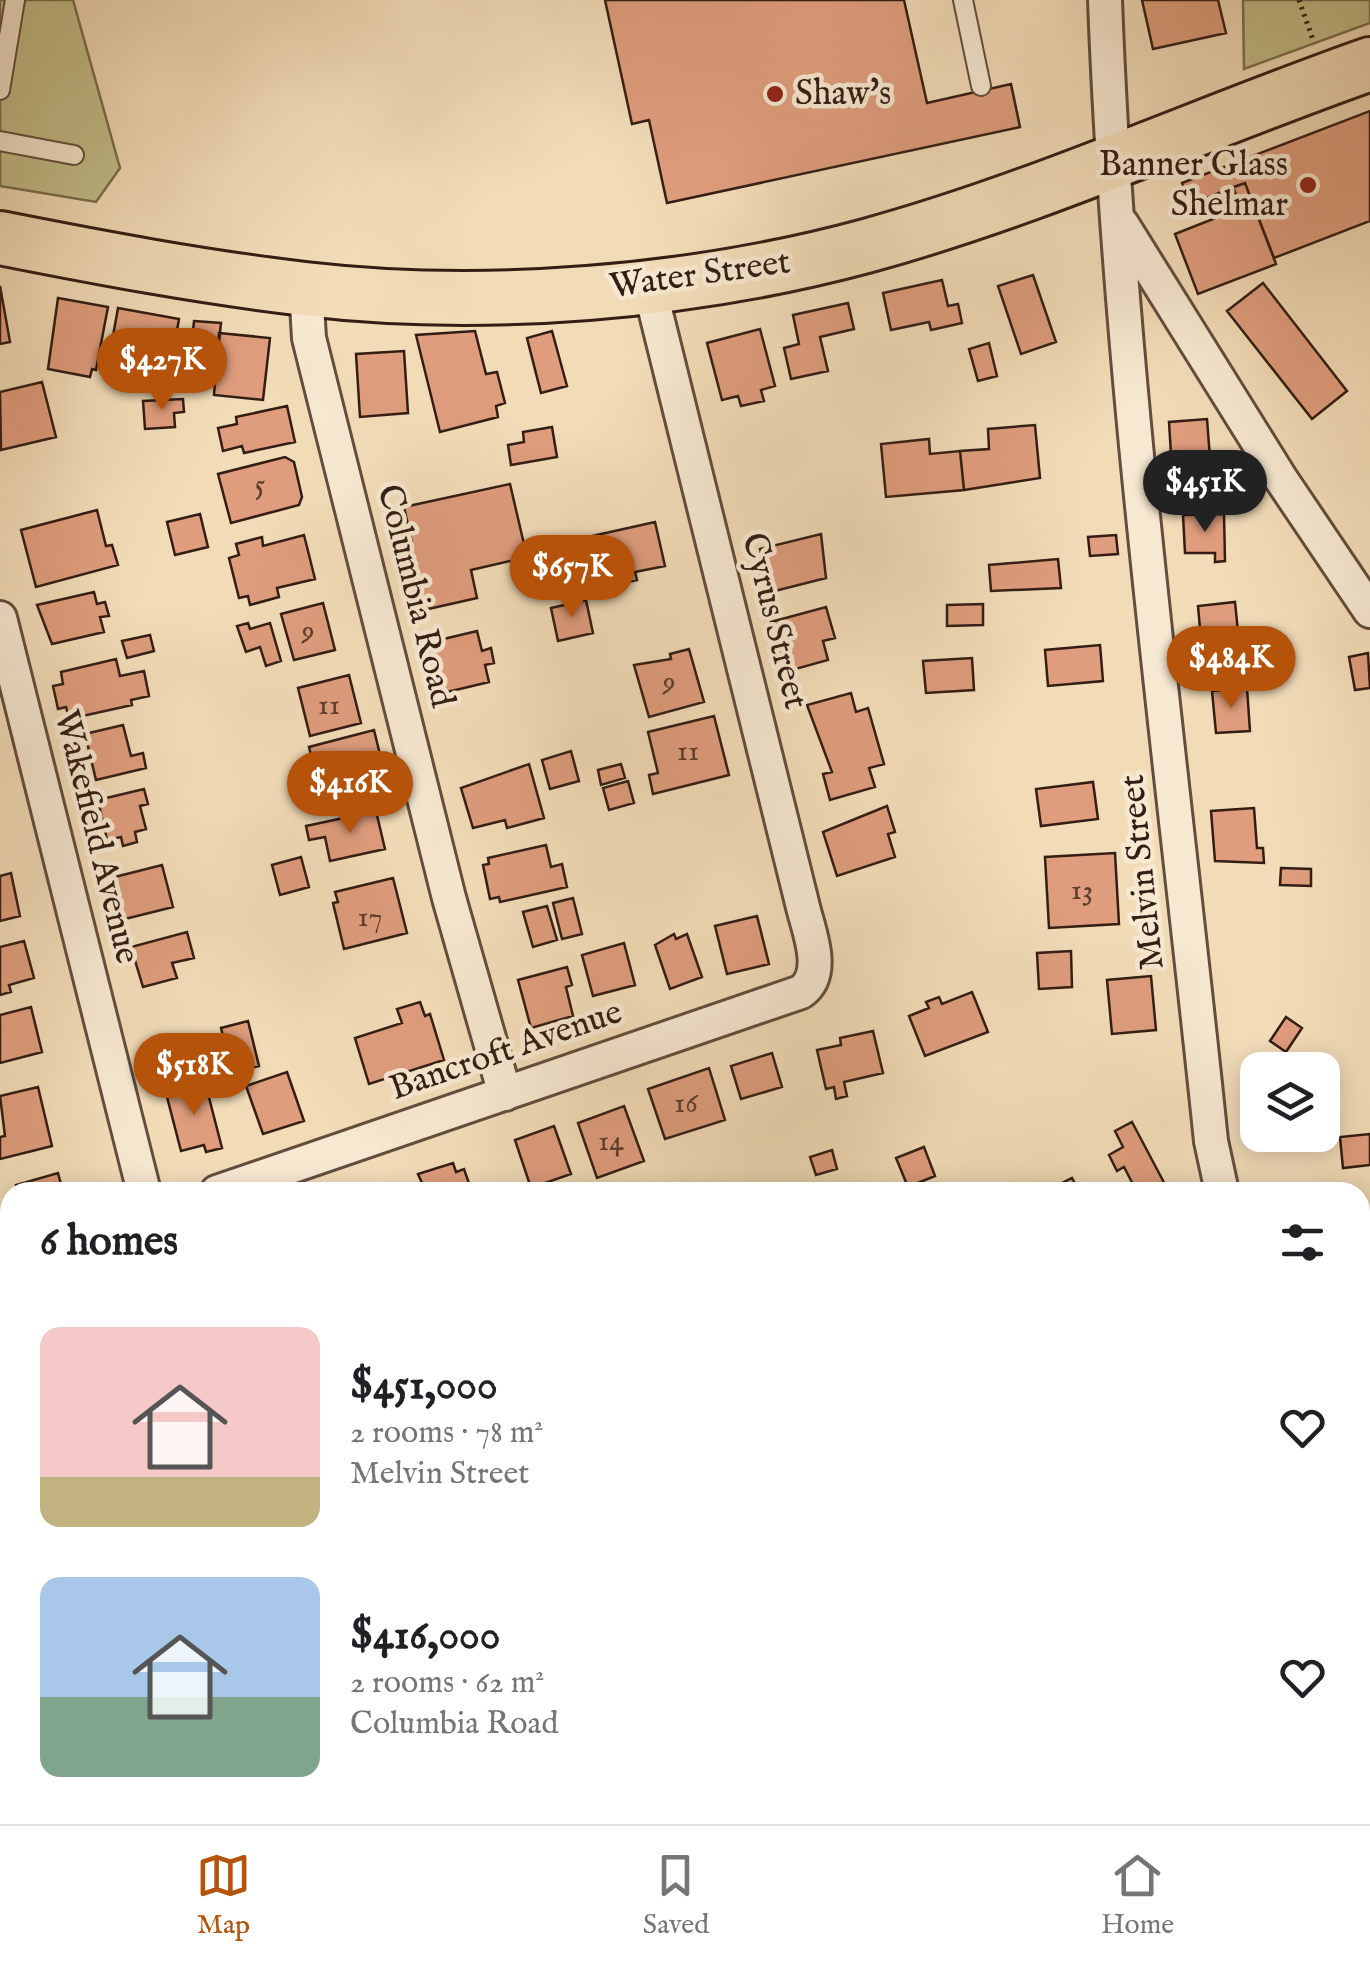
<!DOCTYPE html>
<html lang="en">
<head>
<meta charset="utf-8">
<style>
	body { margin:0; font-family:"IM FELL English",serif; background:#f6f6f6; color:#202124; height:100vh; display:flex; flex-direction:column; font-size:38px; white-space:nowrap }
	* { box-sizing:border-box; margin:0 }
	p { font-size:32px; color:#757577 }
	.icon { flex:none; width:55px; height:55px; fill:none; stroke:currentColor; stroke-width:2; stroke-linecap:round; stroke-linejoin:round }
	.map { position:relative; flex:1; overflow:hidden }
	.details { position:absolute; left:0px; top:1182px; width:1370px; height:642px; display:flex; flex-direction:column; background:#fff; border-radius:30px 30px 0 0; box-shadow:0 5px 25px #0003 }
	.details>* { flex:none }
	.tools { position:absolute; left:1240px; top:1052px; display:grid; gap:20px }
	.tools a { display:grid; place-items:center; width:100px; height:100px; border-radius:20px; background:#fff; box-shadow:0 5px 25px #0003; font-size:50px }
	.price { position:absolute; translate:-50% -85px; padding:0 22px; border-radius:35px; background:#b45309; color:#fff; font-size:32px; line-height:65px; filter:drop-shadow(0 2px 5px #0008) }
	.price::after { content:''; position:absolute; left:50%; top:60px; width:30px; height:22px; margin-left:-15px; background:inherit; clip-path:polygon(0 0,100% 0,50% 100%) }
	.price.selected { background:#222; color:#fff }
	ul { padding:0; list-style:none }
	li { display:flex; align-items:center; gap:30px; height:250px; padding:0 40px }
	li span { display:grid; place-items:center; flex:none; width:280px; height:200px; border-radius:20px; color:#555 }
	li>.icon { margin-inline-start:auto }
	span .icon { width:120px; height:120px; fill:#fffc; stroke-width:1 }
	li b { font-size:42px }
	h2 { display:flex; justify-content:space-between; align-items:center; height:120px; padding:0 40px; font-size:42px }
	.dock { display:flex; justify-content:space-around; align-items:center; height:140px; border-top:2px solid #e0e0e0; background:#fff; font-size:28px; color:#757577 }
	.dock a { display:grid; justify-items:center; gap:5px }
	.dock .selected { color:#b45309 }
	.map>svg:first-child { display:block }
</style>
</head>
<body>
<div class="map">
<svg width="1370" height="1824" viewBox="0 0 1370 1824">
	<rect width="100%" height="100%" fill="#f2dcb8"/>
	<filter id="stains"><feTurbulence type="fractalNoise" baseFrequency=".002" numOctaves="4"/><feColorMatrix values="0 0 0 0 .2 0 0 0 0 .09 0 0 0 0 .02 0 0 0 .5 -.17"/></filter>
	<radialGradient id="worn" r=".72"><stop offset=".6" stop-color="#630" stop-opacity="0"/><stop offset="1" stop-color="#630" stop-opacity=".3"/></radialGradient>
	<!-- green -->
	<path fill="#c3be89" stroke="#7b6e4e" stroke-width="2.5" d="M0,0H73L120,168L96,202L0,186Z
		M1243,0H1370V23L1244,69Z"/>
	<!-- building -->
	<path fill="#df9d7d" stroke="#331d14" stroke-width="2.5" d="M605,0H904L927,103L1011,84L1020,127L667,203L649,120L632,124Z
		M1142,0H1218L1226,33L1153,49Z
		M1370,111V221L1274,258L1245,183L1190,204L1182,183Z
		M1245,183L1276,264L1198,294L1175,234L1241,208L1233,187Z
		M1033,275L1056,342L1021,354L998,286Z
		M942,280L948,306L958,304L962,323L931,330L929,322L891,330L883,293Z
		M1263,283L1347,391L1312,419L1227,311Z
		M0,286L10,342L0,344Z
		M58,298L108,307L96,370L92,369L90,377L48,369Z
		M848,303L854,329L820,337L828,371L791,379L784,348L799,344L793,315Z
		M118,308L179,319L167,387L128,380L131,368L108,364Z
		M194,321L221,323L216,372L189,370Z
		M760,329L775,386L761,390L764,401L741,406L738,396L722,400L707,343Z
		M475,331L486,374L497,372L505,403L496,406L498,417L440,432L416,335Z
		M552,331L567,386L541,393L527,338Z
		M219,333L270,338L263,400L214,395Z
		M989,343L997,376L978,381L969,349Z
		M404,351L408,413L360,417L356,354Z
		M42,382L56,437L1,450L0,392Z
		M183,399L184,412L174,413L175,427L145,429L143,401Z
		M287,406L295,442L244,453L242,446L223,451L218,428L237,424L236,417Z
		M1207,419L1212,484L1173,487L1169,422Z
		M1035,425L1040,478L964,490L960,451L989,449L988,429Z
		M552,427L557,457L511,465L508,445L524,442L523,432Z
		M929,439L930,454L960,451L964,490L886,497L881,444Z
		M285,457L294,462L302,497L299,505L231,523L218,474Z
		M510,484L527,557L471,570L477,598L424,610L413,562L399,566L395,547L412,543L404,507Z
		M97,510L106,546L112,545L118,565L36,587L21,530Z
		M200,514L208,547L175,555L167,522Z
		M1224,514L1225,561L1215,562V553H1185L1183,515Z
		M655,522L665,566L635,572L637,580L587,591L585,584L553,591L543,547Z
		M821,534L826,578L771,592L769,582L762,584L757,561L763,560L760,549Z
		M304,535L315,579L277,588L279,597L250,605L248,596L239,598L229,558L239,555L236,544L262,537L263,546Z
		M1116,535L1118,554L1090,556L1088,537Z
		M1058,559L1061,588L991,591L989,565Z
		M94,592L97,604L105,602L109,616L100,617L104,632L52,644L37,605Z
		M586,600L593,633L558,641L551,608Z
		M1235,602L1238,632L1230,633L1232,648L1202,651L1198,606Z
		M323,603L335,650L294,660L281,614Z
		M983,604V625L947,626V605Z
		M826,607L835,638L823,641L828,660L792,670L787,651L779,653L771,622Z
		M248,623L250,629L270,623L281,661L266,666L260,647L246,652L237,626Z
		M477,631L482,651L491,648L494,663L485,665L489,682L439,694L427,643Z
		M150,635L154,651L127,658L122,641Z
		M1100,645L1103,681L1048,686L1045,650Z
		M689,649L704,702L649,717L634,665L671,659L670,654Z
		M1368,653L1370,688L1355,690L1349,657Z
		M972,658L974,690L926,693L923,661Z
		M116,659L120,676L144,671L149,696L131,700L132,705L69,719L66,707L58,709L53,686L63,684L61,672Z
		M349,675L361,723L310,736L298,688Z
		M1247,688L1250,731L1216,733L1212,691Z
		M851,693L856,712L868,708L884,764L869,768L875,787L830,800L823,774L832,772L807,705Z
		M714,716L729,775L653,794L649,775L658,773L648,732Z
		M123,725L131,756L143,753L146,768L96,780L85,734Z
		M374,730L386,779L321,795L309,747Z
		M571,751L579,781L550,789L542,760Z
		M529,764L544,818L507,828L505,820L473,828L461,788Z
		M621,764L625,778L601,785L598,770Z
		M628,781L634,803L609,810L603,788Z
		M1093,782L1098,819L1041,826L1036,789Z
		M144,789L148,804L140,806L146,829L135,832L137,842L123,846L121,837L107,840L98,800Z
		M887,806L895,832L888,834L895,857L837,876L823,832Z
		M1254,808L1257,848H1263L1264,863L1215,861L1211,811Z
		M376,811L385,849L330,861L325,837L309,840L306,826Z
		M546,845L551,867L562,864L567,887L500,902L499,897L490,899L483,865L489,864L488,858Z
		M1115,853L1119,924L1049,928L1045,857Z
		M301,857L309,887L280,895L272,865Z
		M162,865L173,907L113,922L103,880Z
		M1281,868L1311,869V886L1280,885Z
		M11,873L20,916L0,921V876Z
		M393,878L407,933L344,949L333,903L338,902L335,892Z
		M573,898L582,934L562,939L553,903Z
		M547,906L557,940L533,947L523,912Z
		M757,916L769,964L727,974L715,926Z
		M187,932L194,958L172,963L177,978L143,987L131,947Z
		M674,934L676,939L687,934L702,977L670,989L655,945Z
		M24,941L34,978L9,985L11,992L0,995V947Z
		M624,943L635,985L593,996L582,955Z
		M1071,951L1072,987L1039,989L1037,953Z
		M567,967L572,985L566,987L573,1016L531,1028L518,980Z
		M1151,976L1156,1030L1112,1034L1107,980Z
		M972,992L988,1032L925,1056L909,1016L929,1008L926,1002L939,997L942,1004Z
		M420,1002L425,1016L430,1014L444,1060L369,1084L355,1038L402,1023L397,1009Z
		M31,1007L42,1052L0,1063V1015Z
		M1286,1017L1302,1028L1286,1052L1270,1041Z
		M248,1021L259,1066L232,1073L221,1028Z
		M873,1031L883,1073L844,1082L847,1096L836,1099L834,1087L826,1089L817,1050L841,1045L840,1038Z
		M772,1053L782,1087L741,1099L731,1066Z
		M709,1068L725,1120L665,1139L648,1089Z
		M287,1072L304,1121L263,1134L246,1086Z
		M205,1082L222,1148L206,1152L204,1145L181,1151L166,1093Z
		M38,1087L52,1146L0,1159V1137L5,1136L0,1096Z
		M624,1106L644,1161L597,1178L578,1123Z
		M1132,1122L1169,1192H1137L1124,1167L1117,1171L1109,1155L1123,1147L1115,1131Z
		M554,1126L571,1174L531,1188L515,1140Z
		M1370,1134V1165L1343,1168L1340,1137Z
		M924,1147L935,1176L908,1187L896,1158Z
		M832,1150L837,1169L816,1175L810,1157Z
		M453,1163L456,1172L464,1169L472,1192H417L414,1185L422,1183L418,1174Z
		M58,1173L63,1192H18L16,1185Z
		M1072,1178L1080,1192H1044Z
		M10,1574V1625L0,1581V1577Z
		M1370,1663V1715L1360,1719V1667Z
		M222,1815H259L261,1823L225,1824Z
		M1030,1815H1097L1101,1824H1034Z"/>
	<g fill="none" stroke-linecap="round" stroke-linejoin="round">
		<!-- lane casing -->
		<g stroke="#634d3d" stroke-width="22">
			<path id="lane" d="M963,0L981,86
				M0,90L15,0
				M0,141L74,155"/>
		</g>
		<!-- street casing -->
		<g stroke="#634d3d" stroke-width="38">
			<path id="street" d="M1105,0C1119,381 1172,762 1211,1141L1222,1192
				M1122,224L1281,479L1370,611
				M306,289L309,338L449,898L505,1094
				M0,618L144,1192
				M217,1192L801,992C827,974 809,932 803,907L649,285
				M1360,1383L1370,1397
				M0,1698L10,1696
				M1360,1760L1370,1755
				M1208,1824L1230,1815"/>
		</g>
		<!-- primary casing -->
		<g stroke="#331d14" stroke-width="58">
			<path id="primary" d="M0,238C101,258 202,277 305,289C485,310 692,293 866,246C1038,199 1202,123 1370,64"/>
		</g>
		<!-- path -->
		<path stroke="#331d14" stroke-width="5" stroke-dasharray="2.5 5" stroke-linecap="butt" d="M1299,0L1313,40
			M1137,1815L1146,1824"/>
		<!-- lane -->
		<use href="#lane" stroke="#f7e8d1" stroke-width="18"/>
		<!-- street -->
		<use href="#street" stroke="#f7e8d1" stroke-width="32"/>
		<!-- primary -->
		<use href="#primary" stroke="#f2dcb8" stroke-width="52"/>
	</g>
	<!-- markers -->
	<g fill="#8f2418" stroke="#f7e8d1" stroke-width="4">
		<circle cx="775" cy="94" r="10"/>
		<circle cx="1308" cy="185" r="10"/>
	</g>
	<g text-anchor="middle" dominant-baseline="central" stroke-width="9" stroke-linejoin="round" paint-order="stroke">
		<!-- number labels -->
		<g font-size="30" fill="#5e3d2e">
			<text x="260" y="486">5</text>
			<text x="308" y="632">9</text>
			<text x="669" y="683">9</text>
			<text x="329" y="706">11</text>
			<text x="688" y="752">11</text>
			<text x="1082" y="891">13</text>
			<text x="370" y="918">17</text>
			<text x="686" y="1104">16</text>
			<text x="611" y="1142">14</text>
		</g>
		<!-- poi labels -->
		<g font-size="35" fill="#331d14" stroke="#f7e8d1" text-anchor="start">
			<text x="795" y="94">Shaw's</text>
			<text x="1288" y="165" text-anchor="end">Banner Glass<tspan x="1288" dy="40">Shelmar</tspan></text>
		</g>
		<!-- street labels -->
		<g font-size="35" fill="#331d14" stroke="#f7e8d1">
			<text transform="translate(700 275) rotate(-8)">Water Street</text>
			<text transform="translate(415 596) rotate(76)">Columbia Road</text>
			<text transform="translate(774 621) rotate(76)">Cyrus Street</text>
			<text transform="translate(96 837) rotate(76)">Wakefield Avenue</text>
			<text transform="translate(1143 872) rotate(-96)">Melvin Street</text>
			<text transform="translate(506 1051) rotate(-19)">Bancroft Avenue</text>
		</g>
	</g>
	<rect width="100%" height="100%" filter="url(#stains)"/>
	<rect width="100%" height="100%" fill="url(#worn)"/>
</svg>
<div class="tools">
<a><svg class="icon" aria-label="layers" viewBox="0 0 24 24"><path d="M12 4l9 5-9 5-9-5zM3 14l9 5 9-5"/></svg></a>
</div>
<b class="price" style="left:162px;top:413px">$427K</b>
<b class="price selected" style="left:1205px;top:535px">$451K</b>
<b class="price" style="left:572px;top:620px">$657K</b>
<b class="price" style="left:1231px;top:711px">$484K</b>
<b class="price" style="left:350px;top:836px">$416K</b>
<b class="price" style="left:194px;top:1118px">$518K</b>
<section class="details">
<h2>6 homes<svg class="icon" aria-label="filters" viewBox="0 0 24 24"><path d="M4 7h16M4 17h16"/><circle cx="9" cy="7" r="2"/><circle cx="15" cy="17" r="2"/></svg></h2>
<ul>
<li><span style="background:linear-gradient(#f6c9c9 75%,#c2b280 0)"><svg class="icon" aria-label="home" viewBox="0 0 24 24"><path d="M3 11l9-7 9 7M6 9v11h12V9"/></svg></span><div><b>$451,000</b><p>2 rooms · 78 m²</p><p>Melvin Street</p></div><svg class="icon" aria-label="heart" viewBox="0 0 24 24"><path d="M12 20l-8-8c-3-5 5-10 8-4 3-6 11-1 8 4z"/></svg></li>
<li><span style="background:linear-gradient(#a9c7e8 60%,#7fa58c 0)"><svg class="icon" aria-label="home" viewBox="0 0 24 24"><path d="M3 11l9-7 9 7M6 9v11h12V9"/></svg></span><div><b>$416,000</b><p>2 rooms · 62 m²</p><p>Columbia Road</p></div><svg class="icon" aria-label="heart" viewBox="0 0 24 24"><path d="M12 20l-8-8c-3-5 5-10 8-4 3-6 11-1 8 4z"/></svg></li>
</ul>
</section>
</div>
<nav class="dock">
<a class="selected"><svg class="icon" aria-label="map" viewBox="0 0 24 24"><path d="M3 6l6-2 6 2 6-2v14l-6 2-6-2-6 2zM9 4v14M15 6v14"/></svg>Map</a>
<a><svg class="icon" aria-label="saved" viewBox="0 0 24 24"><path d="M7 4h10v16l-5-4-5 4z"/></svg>Saved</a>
<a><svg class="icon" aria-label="home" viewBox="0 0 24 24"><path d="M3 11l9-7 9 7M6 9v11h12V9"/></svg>Home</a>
</nav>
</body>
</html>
